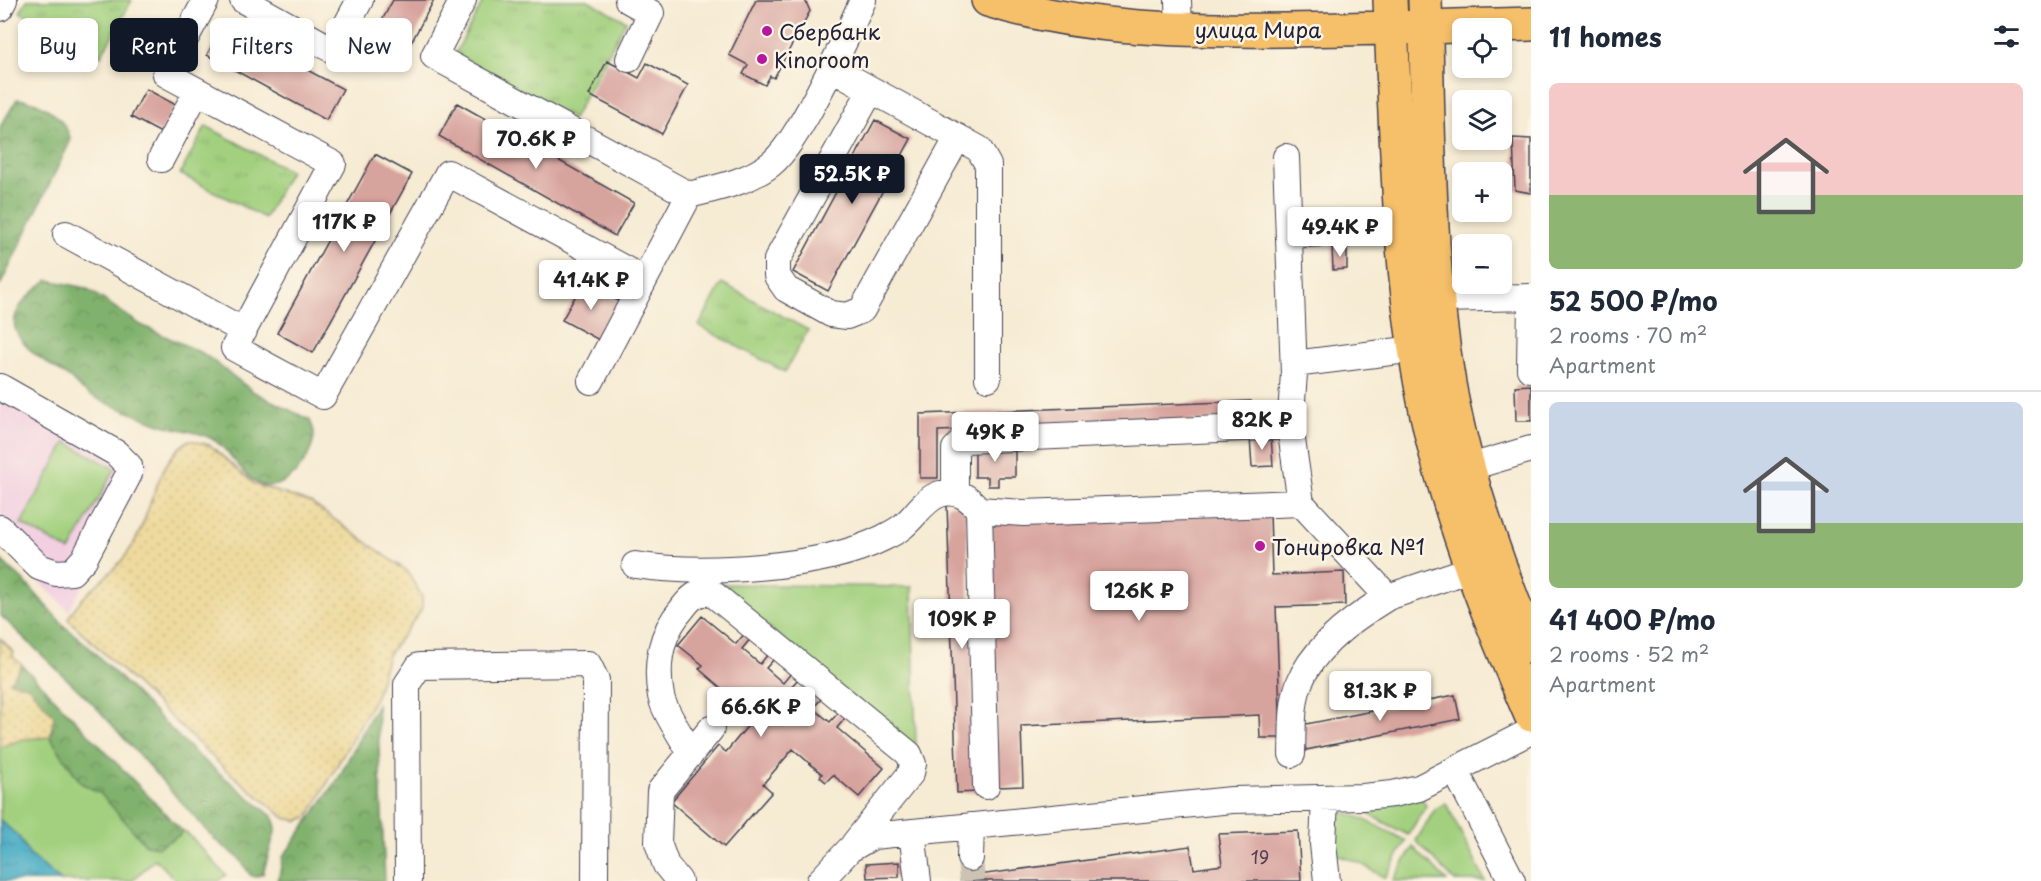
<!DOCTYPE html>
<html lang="en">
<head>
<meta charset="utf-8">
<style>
	body { margin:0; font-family:"Playpen Sans",sans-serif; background:#f6f6f7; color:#1f2937; height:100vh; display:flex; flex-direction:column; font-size:22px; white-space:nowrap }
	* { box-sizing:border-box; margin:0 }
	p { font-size:20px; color:#747a83 }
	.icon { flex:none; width:33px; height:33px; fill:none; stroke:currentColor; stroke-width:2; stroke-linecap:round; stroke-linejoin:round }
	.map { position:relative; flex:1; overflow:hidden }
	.side { display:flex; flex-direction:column; background:#fff; width:510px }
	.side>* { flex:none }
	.guide { position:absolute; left:18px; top:18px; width:570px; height:54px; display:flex; gap:12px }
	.buttons { position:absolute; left:1452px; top:18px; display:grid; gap:12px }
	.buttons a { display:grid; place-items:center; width:60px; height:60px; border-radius:9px; background:#fff; box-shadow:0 3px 9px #0003; font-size:30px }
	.price { position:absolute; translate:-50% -51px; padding:0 14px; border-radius:6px; background:#fff; color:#222; font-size:20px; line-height:39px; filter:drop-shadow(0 2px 3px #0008) }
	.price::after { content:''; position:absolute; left:50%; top:36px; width:18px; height:14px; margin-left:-9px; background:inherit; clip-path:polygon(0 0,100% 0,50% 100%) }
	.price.on { background:#111827; color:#fff }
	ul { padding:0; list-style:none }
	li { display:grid; align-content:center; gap:12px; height:318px; padding:0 18px }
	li+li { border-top:2px solid #e0e1e3 }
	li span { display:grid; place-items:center; height:186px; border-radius:9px; color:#555 }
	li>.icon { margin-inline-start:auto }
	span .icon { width:108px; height:108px; fill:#fffc; stroke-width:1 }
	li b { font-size:26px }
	h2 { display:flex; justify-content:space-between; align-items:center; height:72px; padding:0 18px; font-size:26px }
	.pill { padding:0 21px; border-radius:9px; background:#fff; box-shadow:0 3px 9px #0003; font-size:21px; line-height:54px }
	.pill.on { background:#111827; color:#fff }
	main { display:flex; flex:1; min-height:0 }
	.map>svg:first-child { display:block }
</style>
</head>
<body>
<main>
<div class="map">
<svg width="1531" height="881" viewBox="0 0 1531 881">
	<defs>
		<pattern id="forest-crowns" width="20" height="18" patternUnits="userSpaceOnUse" patternTransform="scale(1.5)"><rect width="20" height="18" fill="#81b26d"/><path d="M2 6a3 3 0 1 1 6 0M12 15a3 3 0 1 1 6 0" fill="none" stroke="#69905b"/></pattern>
		<pattern id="sand-dots" width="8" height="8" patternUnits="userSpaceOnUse" patternTransform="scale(1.5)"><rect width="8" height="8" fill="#eeda9e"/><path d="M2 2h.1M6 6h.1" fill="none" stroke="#ccbb89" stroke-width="1.8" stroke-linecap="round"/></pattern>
		<pattern id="park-tufts" width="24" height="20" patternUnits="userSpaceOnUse" patternTransform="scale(1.5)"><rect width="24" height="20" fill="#a2d07e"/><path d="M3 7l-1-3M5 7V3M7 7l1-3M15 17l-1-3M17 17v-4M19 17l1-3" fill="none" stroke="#8bb26e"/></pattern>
		<pattern id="water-ripples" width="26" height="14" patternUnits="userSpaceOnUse" patternTransform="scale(1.5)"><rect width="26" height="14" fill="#42aac2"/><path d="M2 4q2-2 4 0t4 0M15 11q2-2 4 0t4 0" fill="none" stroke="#378a9f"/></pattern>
	</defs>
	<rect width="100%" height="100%" fill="#fcf5e5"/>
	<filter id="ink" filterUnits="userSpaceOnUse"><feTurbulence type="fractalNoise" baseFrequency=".0167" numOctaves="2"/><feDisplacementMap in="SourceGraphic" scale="12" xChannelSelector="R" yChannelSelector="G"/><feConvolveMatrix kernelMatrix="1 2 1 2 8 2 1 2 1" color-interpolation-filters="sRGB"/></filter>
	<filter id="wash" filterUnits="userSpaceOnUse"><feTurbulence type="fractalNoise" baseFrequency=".008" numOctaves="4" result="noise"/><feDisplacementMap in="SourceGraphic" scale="24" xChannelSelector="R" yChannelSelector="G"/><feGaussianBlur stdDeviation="1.35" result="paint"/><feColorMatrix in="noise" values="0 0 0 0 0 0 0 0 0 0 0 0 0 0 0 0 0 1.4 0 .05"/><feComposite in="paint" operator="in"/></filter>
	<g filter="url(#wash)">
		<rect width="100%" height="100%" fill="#f6ebd3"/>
		<!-- built -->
		<path fill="#f2cfe1" d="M0,372L4,379L150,462L69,611L0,543Z"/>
		<!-- green -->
		<path fill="#a2d07e" stroke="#62795c" stroke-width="1.5" d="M66,442L115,469L70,551L21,524Z
			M716,584L912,587L916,750Z
			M50,737L81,783L100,793L109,802L180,835L182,831L187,833L226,875L219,881H177L155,859L132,881H61L29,854L19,837L0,820V747L23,739Z
			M1421,796L1426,806L1408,835L1357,808Z
			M1446,803L1485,881H1455L1416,841L1435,809Z
			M1330,810C1357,813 1382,828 1406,841L1385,878L1360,863L1329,852Z
			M1413,847L1447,881H1393Z"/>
		<!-- forest -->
		<path fill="url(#forest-crowns)" stroke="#526a54" stroke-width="1.5" d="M17,99C41,100 65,117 71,140L0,286V127Z
			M48,280L86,288L141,325L204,354L254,392L310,420C311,424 314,429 314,433C315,455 287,493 262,485C242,479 230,446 208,437C193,430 175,430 160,424C139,416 101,403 84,391C78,387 73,380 67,376C50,365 9,342 15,318C18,303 36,289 48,280Z
			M0,559L28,585L64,626L86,644L196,754L273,817L276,828L263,874L255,877L250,875L239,858L215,840L94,705L0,615Z
			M22,665L182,831L180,835L158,847L146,845L100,793L81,783L50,737L53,727L10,682Z
			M377,704L385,881H278L283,857L338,779Z"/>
		<!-- sand -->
		<path fill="url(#sand-dots)" stroke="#887e6c" stroke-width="1.5" d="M189,440L210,445L254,484L311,503L407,571L422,597V609L388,655L376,696L309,816L298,821L285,818L225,769L68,619C82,592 108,579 126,555C153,521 151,465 189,440Z
			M0,638L14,653L12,656L22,665L10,682L28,686L54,716L50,737L23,739L0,747Z"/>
		<!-- park -->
		<path fill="url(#park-tufts)" stroke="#62795c" stroke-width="1.5" d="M27,0H132L101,56L20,12Z
			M484,0H588L626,21L573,119L455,54Z
			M206,126L290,171L265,218L180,174Z
			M722,283L808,330L785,372L699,326Z"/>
		<!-- water -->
		<path fill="url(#water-ripples)" stroke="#32667e" stroke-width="1.5" d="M0,820L19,837L29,854L61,881H0Z"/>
		<g id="blocks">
			<!-- building -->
			<path fill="#d7a39d" d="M393,0H434L398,67L366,50Z
				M756,0H805L810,11L774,78L770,76L765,85L743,74L748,65L729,55Z
				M223,25L343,89L326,120L207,55Z
				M607,61L639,78L647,63L688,85L662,134L589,95Z
				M146,89L176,105L161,133L131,117Z
				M457,103L634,203L615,236L439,136Z
				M875,120L911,139L828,291L793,272Z
				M1513,138L1531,139V193L1515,190Z
				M375,154L412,174L313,353L277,333Z
				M1332,246H1347V269L1333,270Z
				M584,281L620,302L599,340L562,320Z
				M1531,385V421H1516L1515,386Z
				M1251,401V419L938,431V478H920V414Z
				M1271,435L1273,466L1252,467L1250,437Z
				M975,446H1015V477H998V486H988V477H975Z
				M966,504L977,792L957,793L947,505Z
				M1270,513L1272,575L1344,572L1345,605L1276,607L1281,738H1260L1259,715L1021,726L1023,786L998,787L991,522Z
				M702,616L736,644L745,633L751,638L742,649L760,664L769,653L775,658L766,668L783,683L792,672L799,678L790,688L807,702L815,692L822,698L813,708L830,722L839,712L846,717L837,728L884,768L859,797L833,775L826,782L820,777L822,774L793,749L763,784L772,792L724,847L671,802L718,746L726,752L755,717L699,669L703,665L678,645Z
				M1455,695L1460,719L1306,750L1301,725Z
				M1298,831L1301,881H965L962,859L978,857L979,875L1190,846L1194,869L1222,865L1218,834Z
				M899,862V877L867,878L866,864Z"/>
		</g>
	</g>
	<g filter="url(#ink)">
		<use href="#blocks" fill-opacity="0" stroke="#424052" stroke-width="1.5"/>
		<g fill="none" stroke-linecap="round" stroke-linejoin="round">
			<!-- minor-tunnel -->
			<path stroke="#ccc3b5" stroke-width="26" stroke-dasharray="26 13" stroke-linecap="butt" d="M970,858L972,881"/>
			<!-- minor casing -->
			<g stroke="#424052" stroke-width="28">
				<path id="minor" d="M206,0L166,74L333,164L234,348L323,396L448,173L643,279
					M243,0L333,50L360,0
					M463,0L434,56L689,195C717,188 748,182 771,164C800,141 846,38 863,0
					M628,0L651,13L629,59
					M1178,0L1179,30
					M0,8L4,0
					M830,67L979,149L988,165V378
					M871,90L777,260V276L786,289L831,314L847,316L862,310L958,137
					M1286,157L1294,374L1290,426
					M161,159L197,91
					M66,234L244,331
					M1289,235L1403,228
					M1439,299L1531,297L1530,369
					M1294,364L1415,349
					M591,381L689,195
					M0,387L116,453L129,466V474L84,559L72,572L56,573L39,567L0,528
					M1467,468L1531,449
					M955,492V449L964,440L1290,426L1301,503
					M979,510L986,786
					M635,565C701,575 822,569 883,538C889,535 897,531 902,527C915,517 924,499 940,494C957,489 969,497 979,510L1023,513L1301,503L1388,597L1471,569
					M691,754C683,738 664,712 661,696C655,664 661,633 682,609C691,597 697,591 712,593L909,754L913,764L911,773L854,844
					M1292,754C1293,732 1291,706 1299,684C1313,647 1355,617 1388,597
					M1455,770L1512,881
					M1325,798L1323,844L1327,881
					M912,832L918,881
					M970,858L971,826
					M408,881L407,684L419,666L588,664L596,680L595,881
					M679,881L666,865L658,843L660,791L711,729
					M820,881L850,849L873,836L1232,800L1363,797L1393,794L1419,788L1531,731"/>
			</g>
			<!-- major casing -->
			<g stroke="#424052" stroke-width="36">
				<path id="major" d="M988,0C1085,30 1185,31 1286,30C1367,29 1449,26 1531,24
					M1390,0C1397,144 1398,292 1431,433C1454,531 1491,623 1531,715
					M1425,0C1429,132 1427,269 1452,400C1469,485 1498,566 1531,647"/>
			</g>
			<!-- minor -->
			<use href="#minor" stroke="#fff" stroke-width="26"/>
			<!-- major -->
			<use href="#major" stroke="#f6c06b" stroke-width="33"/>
		</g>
	</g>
	<!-- markers -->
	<g fill="#b5179e" stroke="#fcf5e5" stroke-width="2">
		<circle cx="767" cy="31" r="6"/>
		<circle cx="762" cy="59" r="6"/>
		<circle cx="1260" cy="546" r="6"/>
	</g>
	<g text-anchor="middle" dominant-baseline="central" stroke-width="5" stroke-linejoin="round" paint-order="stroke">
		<!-- number labels -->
		<g font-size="18" fill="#4f4254">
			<text x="1260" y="856">19</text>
		</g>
		<!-- street labels -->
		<g font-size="21" fill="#22223b" stroke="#fcf5e5">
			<text x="1258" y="29">улица Мира</text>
		</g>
		<!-- poi labels -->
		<g font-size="21" fill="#22223b" stroke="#fcf5e5" text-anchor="start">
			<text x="779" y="31">Сбербанк</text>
			<text x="774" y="59">Kinoroom</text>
			<text x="1272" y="546">Тонировка №1</text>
		</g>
	</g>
</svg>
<div class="buttons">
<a><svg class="icon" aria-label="locate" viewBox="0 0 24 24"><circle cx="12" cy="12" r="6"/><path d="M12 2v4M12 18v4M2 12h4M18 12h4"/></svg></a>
<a><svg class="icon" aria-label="layers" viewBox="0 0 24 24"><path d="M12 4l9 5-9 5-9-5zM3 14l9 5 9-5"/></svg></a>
<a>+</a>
<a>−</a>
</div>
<b class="price" style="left:536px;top:170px">70.6K ₽</b>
<b class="price on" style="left:852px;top:205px">52.5K ₽</b>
<b class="price" style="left:344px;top:253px">117K ₽</b>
<b class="price" style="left:1340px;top:258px">49.4K ₽</b>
<b class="price" style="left:591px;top:311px">41.4K ₽</b>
<b class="price" style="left:1262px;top:451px">82K ₽</b>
<b class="price" style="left:995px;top:463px">49K ₽</b>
<b class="price" style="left:1139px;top:622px">126K ₽</b>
<b class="price" style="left:962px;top:650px">109K ₽</b>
<b class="price" style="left:1380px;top:722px">81.3K ₽</b>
<b class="price" style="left:761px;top:738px">66.6K ₽</b>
<div class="guide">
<a class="pill">Buy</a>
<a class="pill on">Rent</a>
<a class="pill">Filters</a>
<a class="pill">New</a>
</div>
</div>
<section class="side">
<h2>11 homes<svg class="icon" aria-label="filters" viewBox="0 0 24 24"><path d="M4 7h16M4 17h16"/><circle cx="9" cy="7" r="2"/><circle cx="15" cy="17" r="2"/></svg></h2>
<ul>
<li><span style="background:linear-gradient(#f6c9c9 60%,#8fb573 0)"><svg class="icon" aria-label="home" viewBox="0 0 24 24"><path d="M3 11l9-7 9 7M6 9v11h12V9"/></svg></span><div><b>52 500 ₽/mo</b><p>2 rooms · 70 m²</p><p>Apartment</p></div></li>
<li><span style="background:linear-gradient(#c9d6e8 65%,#8fb573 0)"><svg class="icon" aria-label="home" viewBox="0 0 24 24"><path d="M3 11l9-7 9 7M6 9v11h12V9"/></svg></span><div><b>41 400 ₽/mo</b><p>2 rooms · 52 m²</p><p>Apartment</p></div></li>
</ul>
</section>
</main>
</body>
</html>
